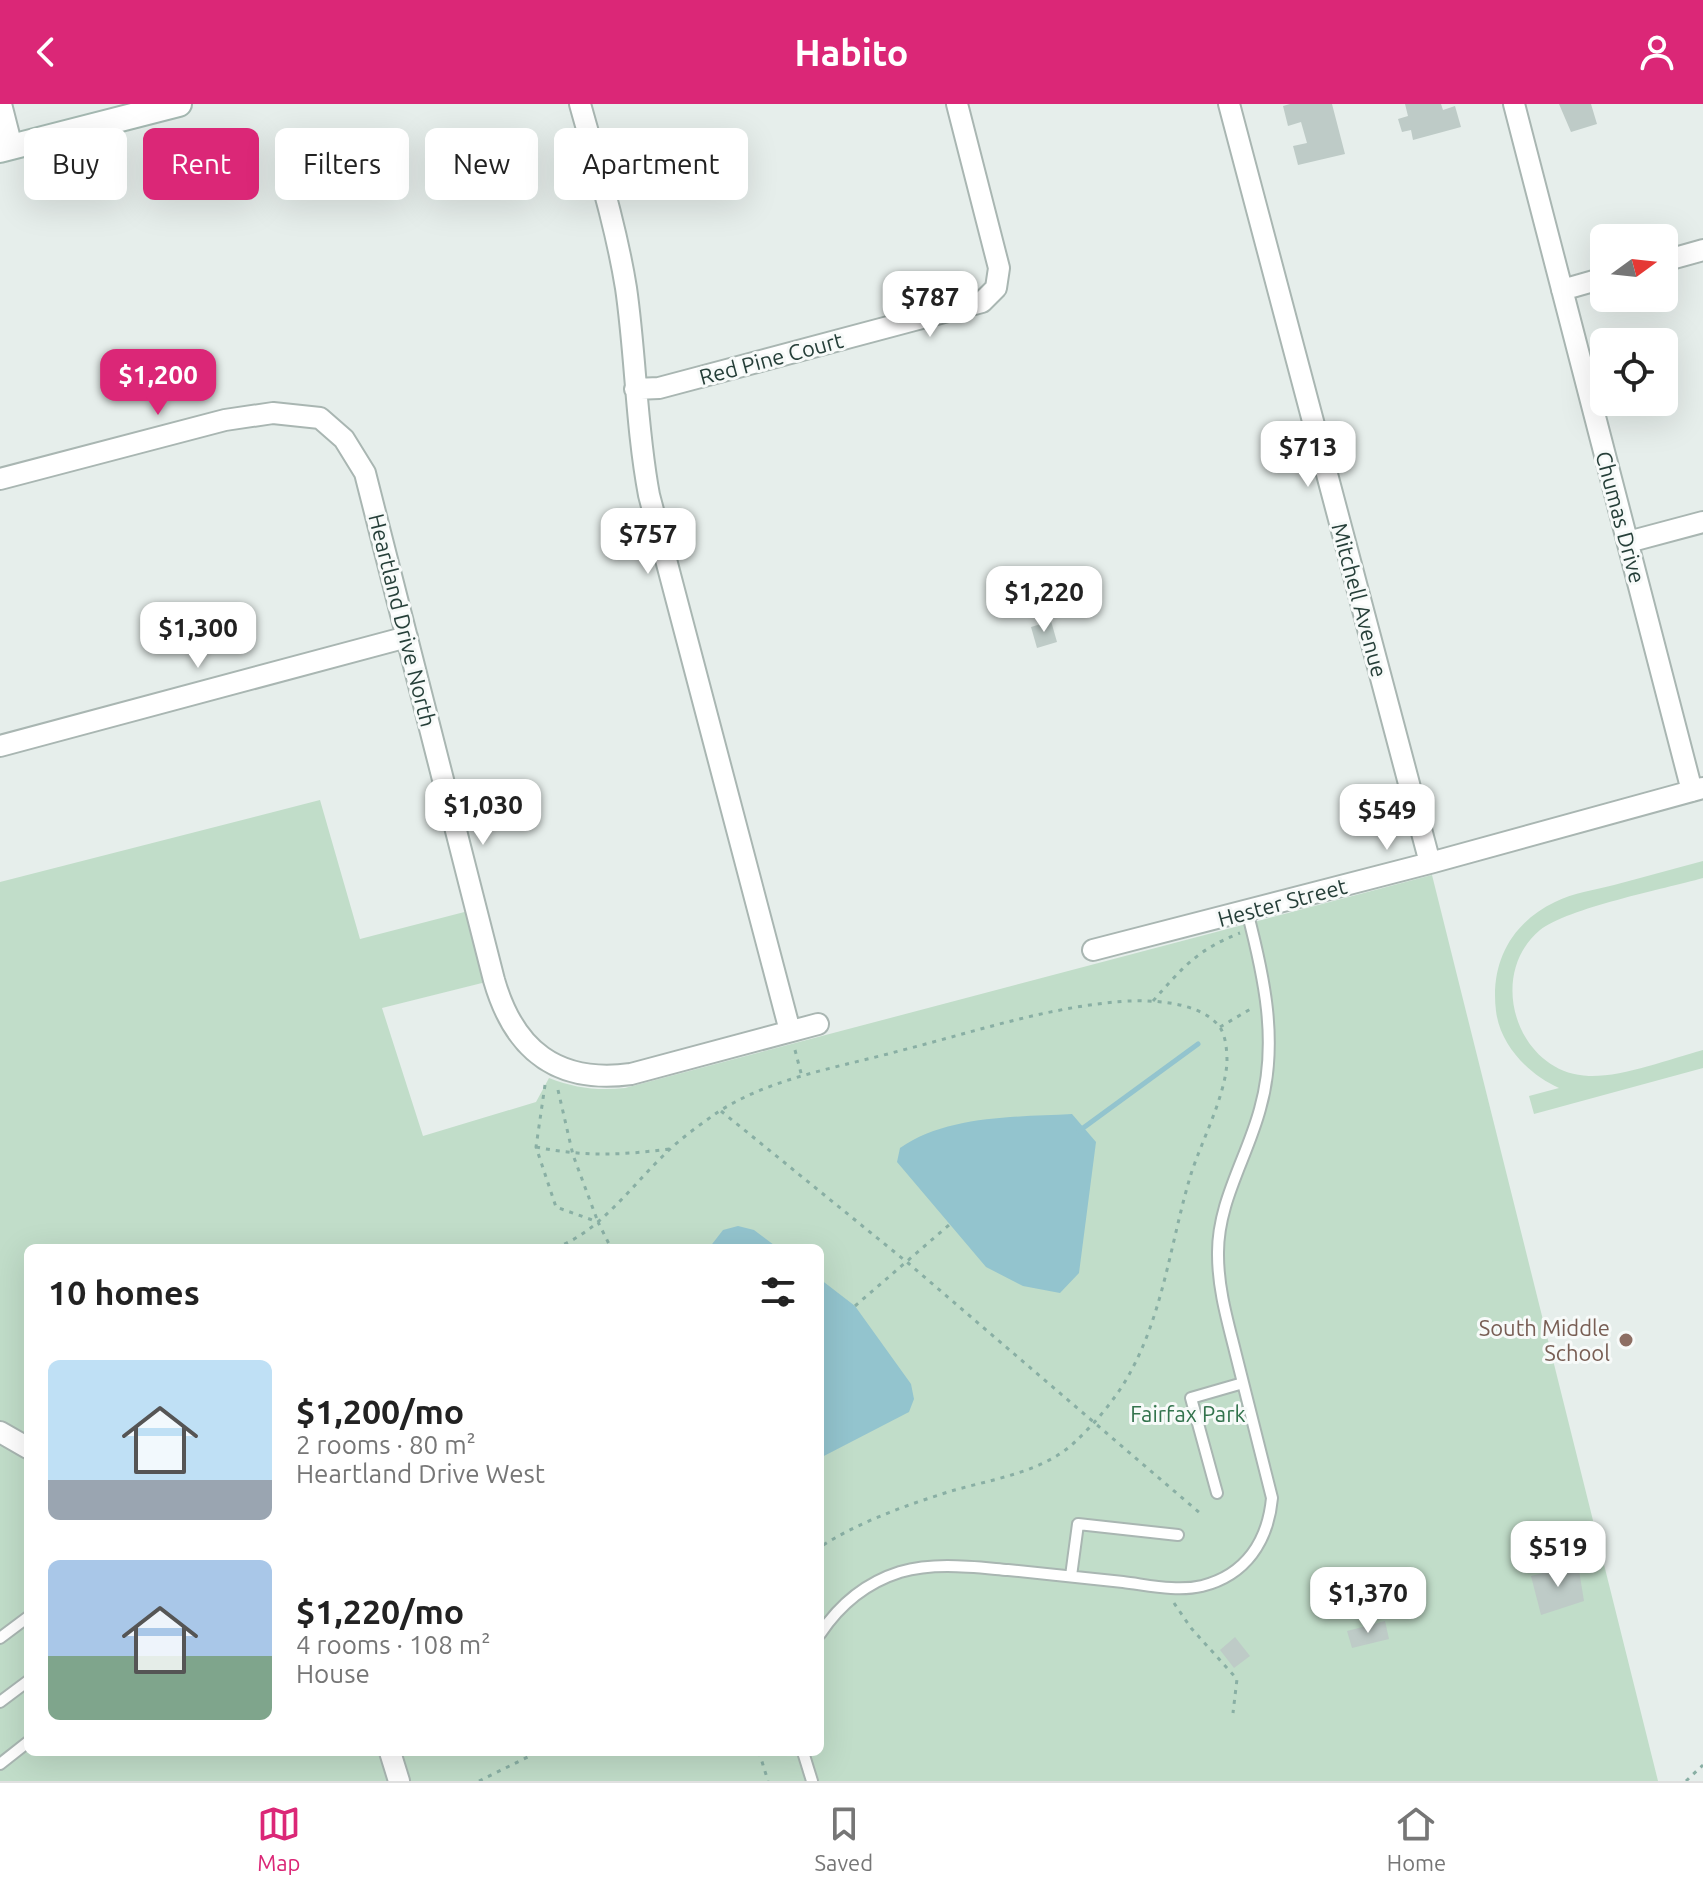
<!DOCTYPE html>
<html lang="en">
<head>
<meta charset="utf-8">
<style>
	body { margin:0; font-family:Ubuntu,sans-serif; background:#f2f2f2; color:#222; height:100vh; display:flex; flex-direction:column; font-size:30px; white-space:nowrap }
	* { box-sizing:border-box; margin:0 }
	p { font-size:26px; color:#767676 }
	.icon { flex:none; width:44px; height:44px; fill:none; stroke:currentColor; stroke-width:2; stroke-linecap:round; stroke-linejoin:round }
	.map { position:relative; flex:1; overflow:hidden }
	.drawer { position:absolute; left:24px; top:1140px; width:800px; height:512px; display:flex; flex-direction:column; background:#fff; border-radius:12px; box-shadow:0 8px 32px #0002 }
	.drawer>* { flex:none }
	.guide { position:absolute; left:24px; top:24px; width:800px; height:72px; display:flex; gap:16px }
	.needle { width:52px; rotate:75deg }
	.fabs { position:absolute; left:1590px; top:120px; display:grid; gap:16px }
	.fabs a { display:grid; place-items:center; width:88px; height:88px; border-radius:12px; background:#fff; box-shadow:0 8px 32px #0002; font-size:40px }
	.price { position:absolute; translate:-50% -68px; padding:0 18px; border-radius:16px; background:#fff; color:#222; font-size:26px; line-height:52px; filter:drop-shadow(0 2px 4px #0008) }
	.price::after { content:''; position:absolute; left:50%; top:48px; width:24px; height:18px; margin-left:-12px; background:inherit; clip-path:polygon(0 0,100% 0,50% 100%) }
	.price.selected { background:#db2777; color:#fff }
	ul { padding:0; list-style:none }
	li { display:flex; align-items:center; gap:24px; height:200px; padding:0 24px }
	li span { display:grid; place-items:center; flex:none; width:224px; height:160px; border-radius:12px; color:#555 }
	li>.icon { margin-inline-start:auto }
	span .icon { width:96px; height:96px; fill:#fffc; stroke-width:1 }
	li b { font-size:34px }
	h2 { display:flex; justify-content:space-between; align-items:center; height:96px; padding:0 24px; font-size:34px }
	.tag { padding:0 28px; border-radius:12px; background:#fff; box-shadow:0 8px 32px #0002; font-size:28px; line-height:72px }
	.tag.selected { background:#db2777; color:#fff }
	header { display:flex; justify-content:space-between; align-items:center; height:104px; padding:0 24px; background:#db2777; color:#fff; font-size:36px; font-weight:700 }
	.menu { display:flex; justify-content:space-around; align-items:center; height:112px; border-top:2px solid #e0e0e0; background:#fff; font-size:22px; color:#767676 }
	.menu a { display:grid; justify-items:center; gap:4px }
	.menu .selected { color:#db2777 }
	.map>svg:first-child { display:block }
</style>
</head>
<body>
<header><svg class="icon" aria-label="back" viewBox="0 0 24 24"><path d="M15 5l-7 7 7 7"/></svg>Habito<svg class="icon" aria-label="person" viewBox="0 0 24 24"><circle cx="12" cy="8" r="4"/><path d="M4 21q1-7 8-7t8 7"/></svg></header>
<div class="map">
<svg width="1703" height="1677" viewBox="0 0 1703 1677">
	<rect width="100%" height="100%" fill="#e6eeeb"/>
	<!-- green -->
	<path fill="#c1ddc9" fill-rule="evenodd" d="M320,696L360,835L476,805L494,876L382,904L423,1032L536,998L549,974C575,984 597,987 625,984L1432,771L1658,1677H0V778ZM28,1144H820V1648H28Z
		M1703,757V774C1664,785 1568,804 1540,826C1485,872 1518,970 1589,972C1624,973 1669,955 1703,946V964L1534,1010L1529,992L1559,984C1529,971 1500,941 1496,907C1490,859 1511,819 1555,798C1572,789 1595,786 1614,781C1644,773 1673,765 1703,757Z"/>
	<!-- water -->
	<path fill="#93c4ce" d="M1072,1010L1096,1038L1079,1169L1060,1189L1023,1182L986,1163L897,1058L900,1044C947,1011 1017,1013 1072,1010Z
		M738,1122L754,1126L778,1144H709L723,1126Z
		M820,1175L855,1202L911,1280L914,1295L909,1308L820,1354Z"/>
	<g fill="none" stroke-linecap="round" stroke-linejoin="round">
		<!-- stream -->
		<path stroke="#93c4ce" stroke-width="5" d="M1079,1027L1198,940"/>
	</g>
	<!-- building -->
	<path fill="#becbc7" d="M1290,0H1332L1345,50L1298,61L1293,42L1307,39L1301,18L1288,22L1283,2Z
		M1405,0H1441L1443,6L1455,2L1461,23L1413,36L1411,26L1402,28L1398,15L1408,12Z
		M1559,0H1591L1597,20L1571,28Z
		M1051,517L1057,538L1037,544L1031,523Z
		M1578,1460L1584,1497L1541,1511L1531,1472Z
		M1385,1517L1389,1535L1352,1544L1347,1527Z
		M1235,1533L1250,1552L1234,1564L1220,1546Z"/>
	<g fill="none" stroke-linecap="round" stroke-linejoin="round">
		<!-- lane casing -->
		<g stroke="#a9b6b2" stroke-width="14">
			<path id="lane" d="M1217,1389L1191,1294L1243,1279
				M1071,1472L1078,1420L1178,1431
				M820,1530C840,1500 865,1479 900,1468C935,1458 972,1463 1008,1466C1047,1470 1085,1474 1123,1478C1148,1481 1177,1488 1202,1482C1246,1471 1268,1437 1272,1394C1260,1345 1247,1296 1235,1247C1227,1215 1218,1184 1218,1151C1217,1099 1247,1054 1260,1005C1279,939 1264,872 1247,807
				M0,1534L28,1513
				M0,1598L28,1577
				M803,1648L812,1677
				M0,1660L28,1638"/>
		</g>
		<!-- street casing -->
		<g stroke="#a9b6b2" stroke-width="24">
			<path id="street" d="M1,0L12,43
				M580,0C597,61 616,122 626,184C636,253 636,322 649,391L790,927
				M1229,0L1430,759
				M1514,0L1692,687
				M1664,157L1703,146
				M1562,186L1604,174
				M635,285L659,284L982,198L996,184L999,164L957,0
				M0,375L225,316L273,309L320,314L344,335L365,369L494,876C514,946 557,980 631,970L818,920
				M1628,438L1703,418
				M0,642L407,533
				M1093,846L1430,759L1703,684
				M0,1328L28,1344
				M390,1648L399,1677"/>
		</g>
		<!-- secondary casing -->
		<g stroke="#a5b9b2" stroke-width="28">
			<path id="secondary" d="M0,46L179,0"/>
		</g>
		<!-- path -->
		<path stroke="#89afa4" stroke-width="3" stroke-dasharray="4 6" stroke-linecap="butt" d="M1153,897C1182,864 1198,845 1240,829
			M1220,923L1254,903
			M795,946L802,973
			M545,981L536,1043L556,1103L598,1118L611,1144
			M558,986L573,1051L598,1118
			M721,1007L908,1159L1201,1410
			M536,1043C584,1053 622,1051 670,1045
			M555,1144C600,1128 632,1081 666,1049C681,1034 701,1020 718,1008C770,974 840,963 899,947C970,929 1041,905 1115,898C1145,895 1198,896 1219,922C1226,931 1227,947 1227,958C1225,993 1202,1036 1191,1070C1171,1136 1164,1206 1131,1267C1118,1292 1097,1317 1077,1336C1044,1369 991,1375 948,1388C904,1402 859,1418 820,1443
			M855,1202L949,1121
			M1174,1499L1191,1524L1237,1575L1233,1609
			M759,1648L768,1677
			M479,1677L538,1648
			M1686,1677L1703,1661"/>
		<!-- lane -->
		<use href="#lane" stroke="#fff" stroke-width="10"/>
		<!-- street -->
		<use href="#street" stroke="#fff" stroke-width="20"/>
		<!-- secondary -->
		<use href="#secondary" stroke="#fff" stroke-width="24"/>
	</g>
	<!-- markers -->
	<circle fill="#8d6e63" stroke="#f7faf9" stroke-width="3" cx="1626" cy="1236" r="8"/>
	<g text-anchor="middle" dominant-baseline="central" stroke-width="6" stroke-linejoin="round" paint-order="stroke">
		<!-- street labels -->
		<g font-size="22" fill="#263f39" stroke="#f7faf9">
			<text transform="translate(771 254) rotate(-15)">Red Pine Court</text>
			<text transform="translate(1621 413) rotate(75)">Chumas Drive</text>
			<text transform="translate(1360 496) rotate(75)">Mitchell Avenue</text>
			<text transform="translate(403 516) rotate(76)">Heartland Drive North</text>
			<text transform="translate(1282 798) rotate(-15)">Hester Street</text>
		</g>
		<!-- education labels -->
		<g font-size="22" fill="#785e54" stroke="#f7faf9" text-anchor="end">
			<text x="1610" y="1223">South Middle<tspan x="1610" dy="25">School</tspan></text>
		</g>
		<!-- park labels -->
		<g font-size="22" fill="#33734d" stroke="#f7faf9">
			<text x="1188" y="1309">Fairfax Park</text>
		</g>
	</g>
</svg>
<div class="fabs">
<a><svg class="needle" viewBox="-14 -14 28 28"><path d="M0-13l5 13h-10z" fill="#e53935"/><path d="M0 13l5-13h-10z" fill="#767676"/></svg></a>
<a><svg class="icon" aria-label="locate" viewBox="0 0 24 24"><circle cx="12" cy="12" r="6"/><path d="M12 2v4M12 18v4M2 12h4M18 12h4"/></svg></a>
</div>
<b class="price" style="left:930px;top:235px">$787</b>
<b class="price selected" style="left:158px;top:313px">$1,200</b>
<b class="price" style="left:1308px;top:385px">$713</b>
<b class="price" style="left:648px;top:472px">$757</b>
<b class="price" style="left:1044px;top:530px">$1,220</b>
<b class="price" style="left:198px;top:566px">$1,300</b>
<b class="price" style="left:483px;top:743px">$1,030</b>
<b class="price" style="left:1387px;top:748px">$549</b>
<b class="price" style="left:1558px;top:1485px">$519</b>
<b class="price" style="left:1368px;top:1531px">$1,370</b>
<div class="guide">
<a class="tag">Buy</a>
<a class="tag selected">Rent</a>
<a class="tag">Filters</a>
<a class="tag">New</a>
<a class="tag">Apartment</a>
</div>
<section class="drawer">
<h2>10 homes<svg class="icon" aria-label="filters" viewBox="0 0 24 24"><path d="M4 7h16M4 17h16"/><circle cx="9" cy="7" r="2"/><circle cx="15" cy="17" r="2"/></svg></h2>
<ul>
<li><span style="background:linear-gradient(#bfe0f5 75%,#9aa5b1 0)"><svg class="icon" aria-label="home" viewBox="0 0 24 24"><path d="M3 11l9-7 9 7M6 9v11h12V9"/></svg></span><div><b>$1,200/mo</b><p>2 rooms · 80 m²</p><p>Heartland Drive West</p></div></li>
<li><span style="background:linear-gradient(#a9c7e8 60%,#7fa58c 0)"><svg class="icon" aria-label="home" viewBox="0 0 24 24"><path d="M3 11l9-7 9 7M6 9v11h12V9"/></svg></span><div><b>$1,220/mo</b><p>4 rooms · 108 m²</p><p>House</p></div></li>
</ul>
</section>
</div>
<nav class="menu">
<a class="selected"><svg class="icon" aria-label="map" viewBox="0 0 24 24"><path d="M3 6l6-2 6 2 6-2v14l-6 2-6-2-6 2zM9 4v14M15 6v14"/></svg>Map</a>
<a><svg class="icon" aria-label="saved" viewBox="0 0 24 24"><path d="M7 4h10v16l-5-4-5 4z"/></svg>Saved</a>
<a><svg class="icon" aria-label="home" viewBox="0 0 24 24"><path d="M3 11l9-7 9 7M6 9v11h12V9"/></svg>Home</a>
</nav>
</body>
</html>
